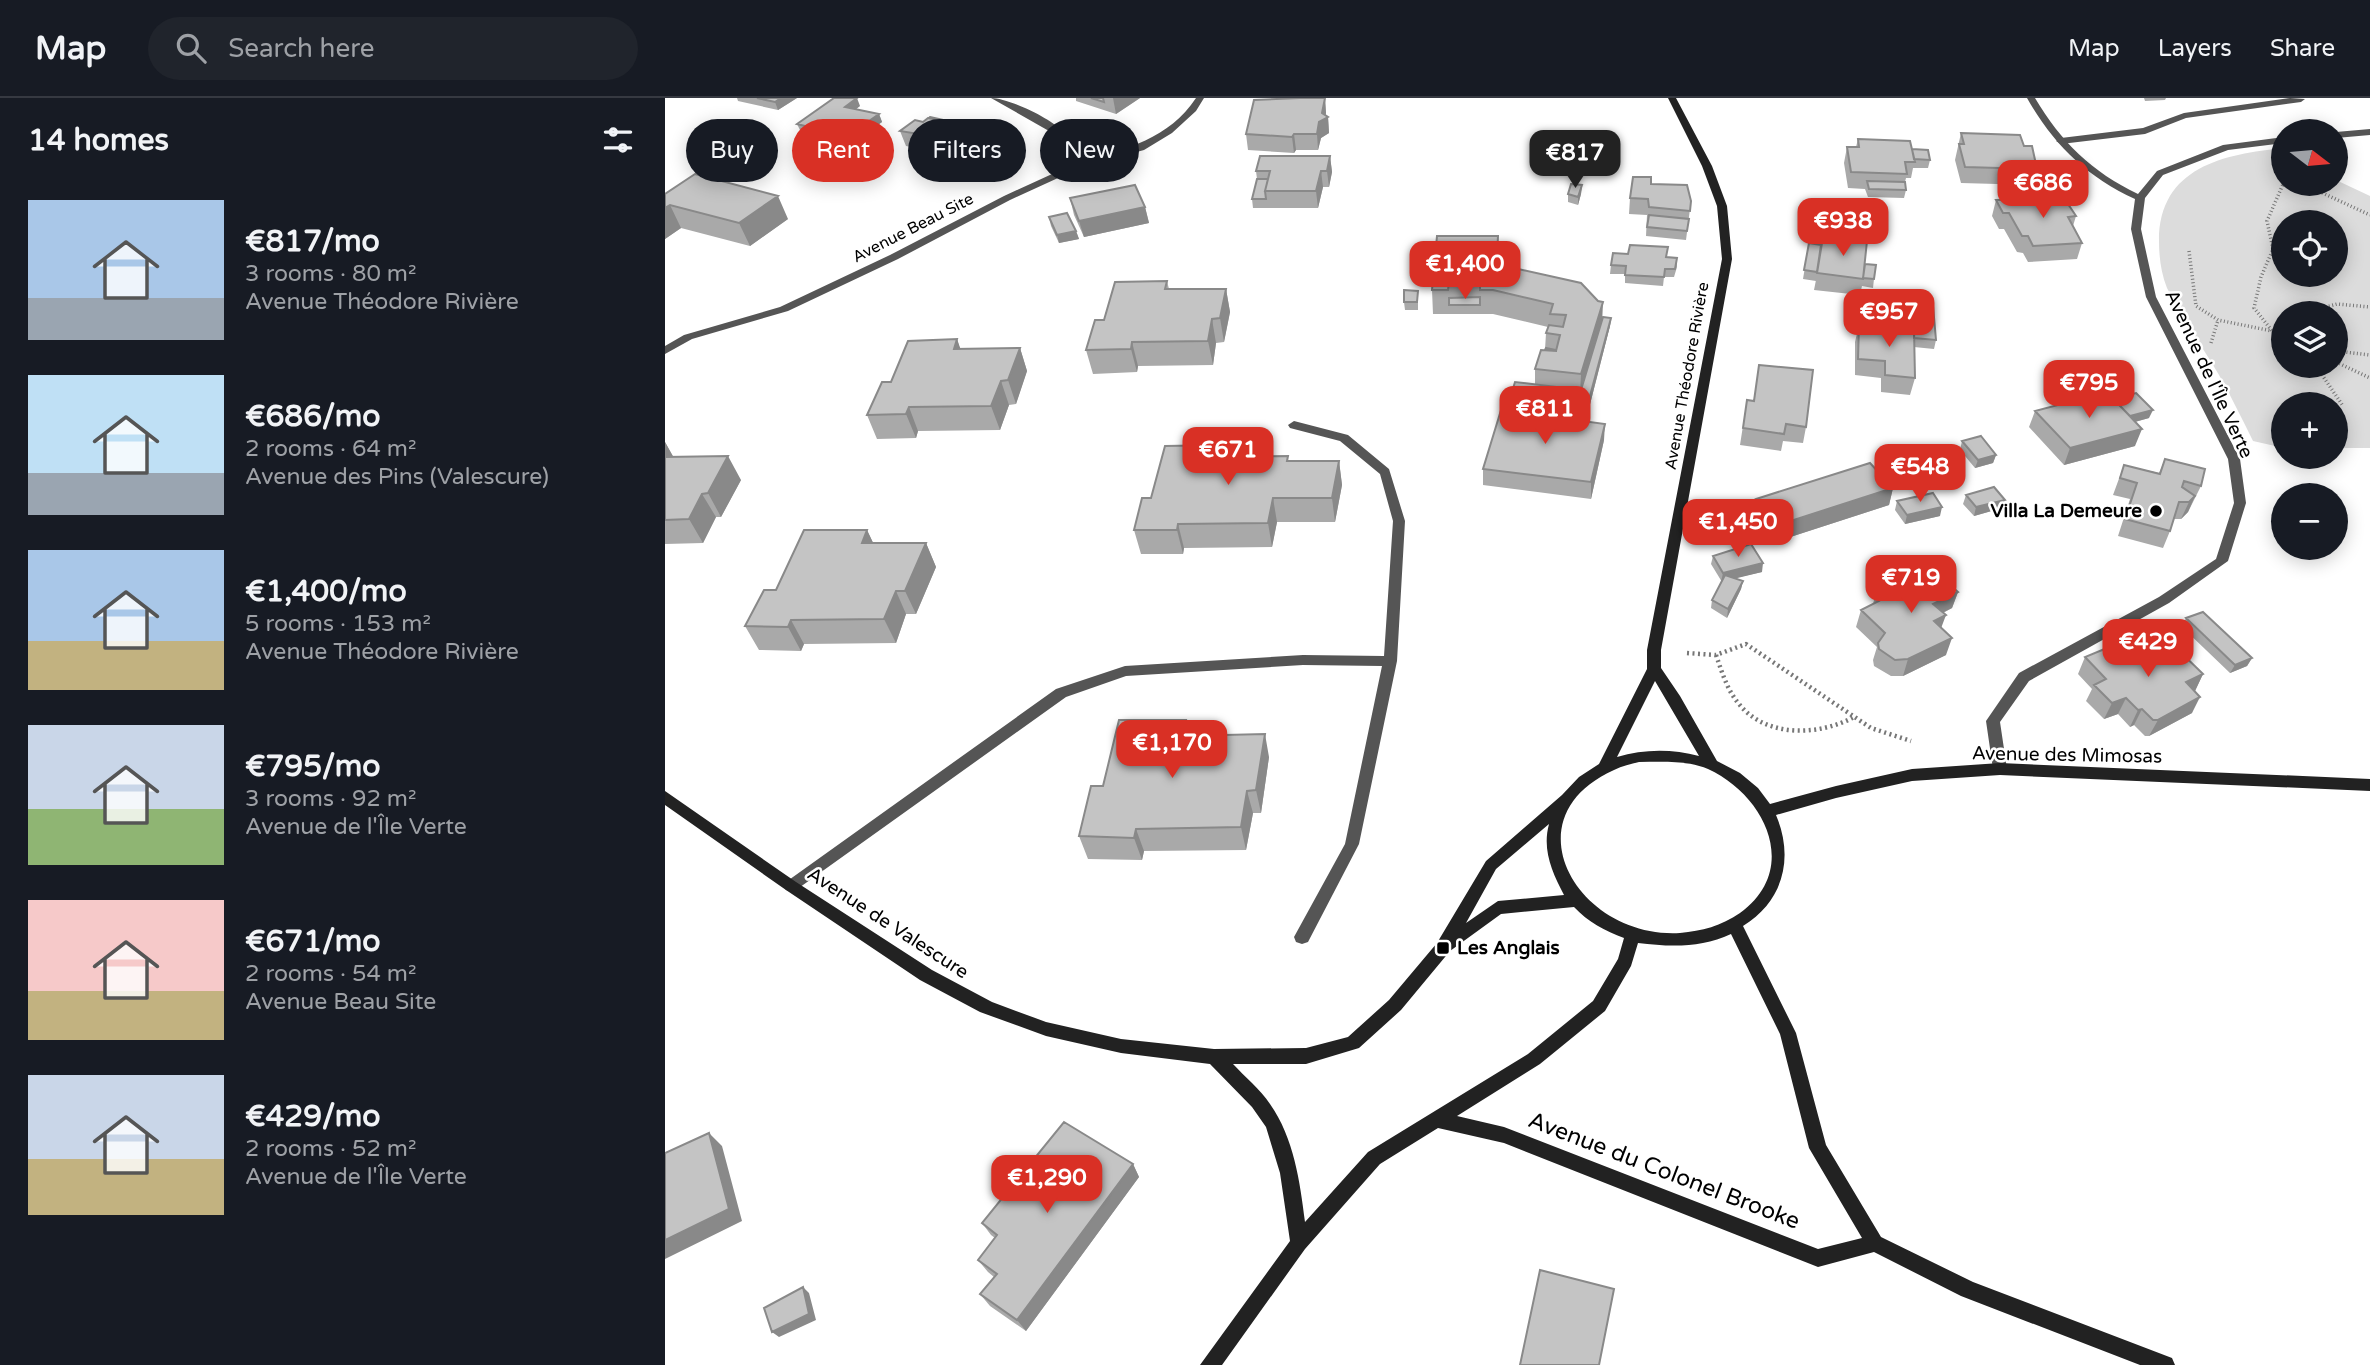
<!DOCTYPE html>
<html lang="en">
<head>
<meta charset="utf-8">
<style>
	body { margin:0; font-family:"Varela Round",sans-serif; background:#20242c; color:#f1f3f6; height:100vh; display:flex; flex-direction:column; font-size:26px; white-space:nowrap }
	* { box-sizing:border-box; margin:0 }
	p { font-size:23px; color:#9ea1a6 }
	.icon { flex:none; width:38px; height:38px; fill:none; stroke:currentColor; stroke-width:2; stroke-linecap:round; stroke-linejoin:round }
	.map { position:relative; flex:1; overflow:hidden }
	.side { display:flex; flex-direction:column; background:#171b24; width:665px }
	.side>* { flex:none }
	.banner { position:absolute; left:21px; top:21px; width:665px; height:63px; display:flex; gap:14px }
	.needle { width:46px; rotate:106deg }
	.tools { position:absolute; left:1606px; top:21px; display:grid; gap:14px }
	.tools a { display:grid; place-items:center; width:77px; height:77px; border-radius:50%; background:#171b24; box-shadow:0 4px 18px #0003; font-size:35px }
	.price { position:absolute; translate:-50% -60px; padding:0 16px; border-radius:14px; background:#d93025; color:#fff; font-size:23px; line-height:46px; filter:drop-shadow(0 2px 4px #0008) }
	.price::after { content:''; position:absolute; left:50%; top:42px; width:21px; height:16px; margin-left:-10px; background:inherit; clip-path:polygon(0 0,100% 0,50% 100%) }
	.price.on { background:#222; color:#fff }
	ul { padding:0; list-style:none }
	li { display:flex; align-items:center; gap:21px; height:175px; padding:0 28px }
	li span { display:grid; place-items:center; flex:none; width:196px; height:140px; border-radius:0px; color:#555 }
	li>.icon { margin-inline-start:auto }
	span .icon { width:84px; height:84px; fill:#fffc; stroke-width:1 }
	li b { font-size:30px }
	h2 { display:flex; justify-content:space-between; align-items:center; height:84px; padding:0 28px; font-size:30px }
	.pill { padding:0 24px; border-radius:32px; background:#171b24; box-shadow:0 4px 18px #0003; font-size:24px; line-height:63px }
	.pill.on { background:#d93025; color:#fff }
	header { display:flex; align-items:center; gap:42px; box-sizing:border-box; height:98px; padding:0 35px; background:#171b24; border-bottom:2px solid #363941 }
	header strong { font-size:33px }
	nav { display:flex; gap:38px; margin-inline-start:auto; font-size:24px }
	.search { width:490px; height:63px; background:#20242c; display:flex; align-items:center; gap:18px; box-sizing:border-box; padding:0 24px; border-radius:38px; color:#9ea1a6; font-size:26px }
	main { display:flex; flex:1; min-height:0 }
	.map>svg:first-child { display:block }
</style>
</head>
<body>
<header>
<strong>Map</strong>
<div class="search"><svg class="icon" aria-label="search" viewBox="0 0 24 24"><circle cx="10" cy="10" r="6"/><path d="M15 15l6 6"/></svg>Search here</div>
<nav><a>Map</a><a>Layers</a><a>Share</a></nav>
</header>
<main>
<section class="side">
<h2>14 homes<svg class="icon" aria-label="filters" viewBox="0 0 24 24"><path d="M4 7h16M4 17h16"/><circle cx="9" cy="7" r="2"/><circle cx="15" cy="17" r="2"/></svg></h2>
<ul>
<li><span style="background:linear-gradient(#a9c7e8 70%,#9aa5b1 0)"><svg class="icon" aria-label="home" viewBox="0 0 24 24"><path d="M3 11l9-7 9 7M6 9v11h12V9"/></svg></span><div><b>€817/mo</b><p>3 rooms · 80 m²</p><p>Avenue Théodore Rivière</p></div></li>
<li><span style="background:linear-gradient(#bfe0f5 70%,#9aa5b1 0)"><svg class="icon" aria-label="home" viewBox="0 0 24 24"><path d="M3 11l9-7 9 7M6 9v11h12V9"/></svg></span><div><b>€686/mo</b><p>2 rooms · 64 m²</p><p>Avenue des Pins (Valescure)</p></div></li>
<li><span style="background:linear-gradient(#a9c7e8 65%,#c2b280 0)"><svg class="icon" aria-label="home" viewBox="0 0 24 24"><path d="M3 11l9-7 9 7M6 9v11h12V9"/></svg></span><div><b>€1,400/mo</b><p>5 rooms · 153 m²</p><p>Avenue Théodore Rivière</p></div></li>
<li><span style="background:linear-gradient(#c9d6e8 60%,#8fb573 0)"><svg class="icon" aria-label="home" viewBox="0 0 24 24"><path d="M3 11l9-7 9 7M6 9v11h12V9"/></svg></span><div><b>€795/mo</b><p>3 rooms · 92 m²</p><p>Avenue de l'Île Verte</p></div></li>
<li><span style="background:linear-gradient(#f6c9c9 65%,#c2b280 0)"><svg class="icon" aria-label="home" viewBox="0 0 24 24"><path d="M3 11l9-7 9 7M6 9v11h12V9"/></svg></span><div><b>€671/mo</b><p>2 rooms · 54 m²</p><p>Avenue Beau Site</p></div></li>
<li><span style="background:linear-gradient(#c9d6e8 60%,#c2b280 0)"><svg class="icon" aria-label="home" viewBox="0 0 24 24"><path d="M3 11l9-7 9 7M6 9v11h12V9"/></svg></span><div><b>€429/mo</b><p>2 rooms · 52 m²</p><p>Avenue de l'Île Verte</p></div></li>
</ul>
</section>
<div class="map">
<svg width="1705" height="1267" viewBox="0 0 1705 1267">
	<rect width="100%" height="100%" fill="#fff"/>
	<!-- green -->
	<path fill="#dcdcdc" fill-rule="evenodd" d="M1619,50V86H1671V82L1705,98V350H1671V306H1619V350L1588,343C1577,321 1566,298 1554,277C1537,248 1517,220 1502,190C1496,175 1494,159 1494,143C1494,69 1559,56 1619,50ZM1619,124H1671V177H1619ZM1619,215H1671V268H1619Z"/>
	<g fill="none" stroke-linecap="round" stroke-linejoin="round">
		<!-- path-far1 -->
		<path stroke="#777" stroke-width="3.5" stroke-dasharray="1 2.5" stroke-linecap="butt" d="M1619,84L1602,123L1608,151L1596,179L1589,210L1608,234L1619,238
			M1638,86L1705,117
			M1524,153L1531,208L1553,222L1607,233
			M1649,215L1650,212L1672,206L1705,209
			M1546,245L1553,222
			M1671,253L1705,257
			M1671,264L1705,280
			M1651,268L1678,308"/>
		<!-- path -->
		<path stroke="#777" stroke-width="4.5" stroke-dasharray="2 3.5" stroke-linecap="butt" d="M1022,555L1051,557L1081,546L1206,630L1246,643
			M1051,557C1057,574 1062,592 1074,606C1101,640 1154,638 1189,619"/>
		<!-- lane -->
		<path fill="#555" fill-rule="evenodd" d="M1625,0L1640,1L1636,4L1521,20L1480,36L1396,46L1391,43L1396,40L1478,30L1519,15Z
			M629,323L683,337L724,371L740,423L732,563L694,746L643,844L637,846L631,844L629,839L680,746L717,568L638,567L461,578L401,599L131,792L126,794L121,792L118,788L121,784L391,591L460,568L638,557L719,558L728,423L715,376L675,343L625,330L623,327Z"/>
		<!-- street -->
		<path fill="#555" fill-rule="evenodd" d="M326,0C343,0 388,21 399,35C406,43 411,54 417,63C461,51 504,41 531,0H539L531,13L507,35L479,52L417,69L345,102L233,161L123,213L27,241L0,256V248L19,237L115,209L225,157L339,98L409,66L391,37Z
			M1362,0H1370C1396,44 1427,74 1473,96L1492,73L1558,47L1619,39V45L1563,52L1498,77L1480,100L1476,131L1491,199L1575,361L1581,405L1563,463L1504,505L1364,583L1335,624L1342,671L1340,675H1330L1328,671L1321,623L1354,575L1494,499L1551,461L1569,405L1563,361L1481,199L1466,131L1470,101C1421,78 1389,47 1362,0Z
			M1705,31V37L1671,40V34Z"/>
		<!-- secondary -->
		<path fill="#222" fill-rule="evenodd" d="M1003,0H1011L1047,68L1062,108L1067,161L996,552V570L1015,598L1052,663L1075,675L1093,690L1105,706L1171,688L1247,671L1335,665L1705,681V693L1335,677L1247,683L1171,700L1111,717C1129,759 1119,803 1078,828L1131,935L1161,1047L1216,1139L1308,1184L1507,1260L1510,1267H1475L1296,1198L1209,1154L1153,1169L839,1045L773,1030L715,1066L640,1151L557,1267H535L625,1143L615,1075L601,1029L587,1009L545,966L456,955L381,938L315,914L255,882L121,792L0,707V693L131,784L267,872L327,904L381,924L456,941L549,951L641,950L683,939L724,902L772,845L821,763L897,697L914,679L934,666L982,571V552L1057,161L1052,108L1037,68ZM990,583L1034,658C1007,651 979,651 952,659ZM974,664C996,664 1022,662 1043,671C1100,697 1136,771 1075,815C1056,828 1037,833 1015,835C913,841 842,720 949,672C957,668 966,666 974,664ZM884,726C877,752 887,774 899,797L833,803L801,825L831,771ZM909,809C923,824 940,833 959,840L953,861L928,903L863,956L703,1054L640,1124C635,1084 629,1040 605,1006C595,991 580,979 568,966H641L694,950L736,912L785,853L836,816ZM1066,836L1115,936L1144,1050L1197,1140L1153,1151L839,1029L792,1018L875,966L940,913L966,868L973,845C1006,849 1036,850 1066,836Z"/>
	</g>
	<!-- wall -->
	<path fill="#a9a9a9" d="M72,0H132L113,12L73,3Z
		M411,0H475L451,16L411,3Z
		M660,0L661,18L663,19L664,35L656,40L653,52H631L629,55L583,52L581,36Z
		M1479,0H1501L1500,2L1480,3Z
		M195,8L191,11L214,16L217,24L200,36L210,46L189,60L173,56L170,48L187,36L162,30L151,38L136,34L132,26Z
		M235,33L320,42L317,45L324,61L313,71L258,59L255,51L241,48Z
		M1296,35L1359,48L1372,71L1368,87L1296,85L1290,62Z
		M1193,41L1247,51L1265,62L1263,70H1248L1246,80H1241L1240,84L1241,92L1239,100L1203,99L1200,91L1183,90L1179,65L1182,49H1191Z
		M665,58L667,74L664,89H658L653,110H588L587,101L592,81L591,73Z
		M986,86L1026,103L1021,142L981,138L982,117L964,116L965,100Z
		M917,87L916,96L913,107L903,104V96Z
		M0,96L123,121L85,148L16,130L0,141Z
		M405,100L480,109L484,125L419,139L409,117Z
		M1331,102L1411,118L1408,128L1417,145L1412,161L1363,164L1358,155L1352,154L1339,131H1334L1327,118Z
		M384,119L411,133L414,141L394,145L386,128Z
		M1144,145L1200,166L1209,181L1208,190L1197,188L1195,197L1149,192L1152,177L1151,183L1138,181Z
		M833,160L844,163V169L938,219L946,220L945,228L922,318L844,312V304L870,286V271L880,252L881,235L883,229L828,216H768L767,192Z
		M1002,160H1012V169L1009,179H999L998,188L960,185V176H945L946,167Z
		M502,183L504,191H561L565,214L559,244L551,245L548,267L473,268L472,274L428,276L421,252L439,222Z
		M753,193V212H740L739,204Z
		M1243,210L1271,242L1269,251L1249,249L1250,280L1245,297L1216,294V280L1190,277V244L1194,227L1243,231L1241,219Z
		M292,241L295,251L355,250L362,273L351,306L344,307L335,332L253,333L251,340L212,341L202,317L226,284Z
		M1448,301L1484,320L1470,324V348L1399,367L1364,329L1370,313Z
		M1082,302L1141,329L1138,345L1118,343L1116,353L1075,347Z
		M939,342L926,401L818,387V371Z
		M1297,343L1331,357L1328,365L1310,370L1295,352Z
		M0,344L8,359L76,382L56,419H51L38,445L0,446Z
		M558,347L561,359L624,363H674L677,387L670,424H612L607,449L519,450L518,456H476L469,432L486,400Z
		M1500,361L1536,388L1523,414L1516,421H1509L1505,433L1498,450L1453,438L1465,401L1448,397L1459,367L1494,375Z
		M1228,390L1224,407L1110,444L1089,417L1091,401Z
		M1301,397L1337,410L1309,418L1298,406Z
		M1232,403L1275,418L1240,426L1230,412Z
		M202,432L208,445H261L271,469L251,516H241L231,545L139,546L136,553L94,552L80,528L111,492Z
		M1048,458L1097,474L1070,480L1078,483L1076,491L1062,520L1046,510L1047,502L1057,484L1046,466Z
		M1254,476L1293,494L1287,510L1278,515L1276,530L1281,557L1238,578H1226L1209,568L1208,562L1212,549L1191,529L1196,512L1208,506L1210,498L1232,487L1234,479Z
		M1521,520L1587,560L1582,568L1565,575L1517,529Z
		M1420,559L1453,560L1538,576L1530,593L1527,615L1484,638H1480L1469,627L1465,629L1453,616L1439,621L1421,603L1427,591L1413,576Z
		M526,638L604,659L596,715H588L581,752L479,753L477,762L423,761L414,738L438,688Z
		M468,1066L474,1079L361,1233L325,1208L315,1196L329,1179L323,1174L313,1162L330,1140L326,1137L317,1125Z"/>
	<!-- shaded-wall -->
	<path fill="#898989" d="M116,0H132L113,12L110,4Z
		M192,0L195,8L183,17L180,9Z
		M448,0H475L451,16Z
		M660,0L661,15L660,20L663,19L664,35L656,40L653,52L652,36Z
		M214,16L217,24L197,38L194,30Z
		M158,22L162,30L151,38L148,30Z
		M316,26L320,42L306,54L298,41Z
		M629,36L631,52L629,55L627,39Z
		M207,38L210,46L189,60L186,52Z
		M319,46L324,61L313,71L308,55Z
		M665,58L667,74L664,89L662,73Z
		M656,73L658,89L653,110L651,93Z
		M917,87L916,96L913,107V99Z
		M113,98L123,121L85,148L74,125Z
		M5,107L16,130L0,141V110Z
		M480,109L484,125L419,139L414,123Z
		M411,133L414,141L394,145L392,137Z
		M561,191L565,214L559,244L555,220Z
		M938,204L937,227L915,300L916,276Z
		M946,220L945,228L922,318V309Z
		M547,221L551,245L548,267L543,243Z
		M292,241L300,264L289,251Z
		M467,244L473,268L472,274L466,251Z
		M355,250L362,273L351,306L343,282Z
		M336,283L344,307L335,332L326,308Z
		M244,309L253,333L251,340L241,316Z
		M1488,312L1484,320L1462,326L1465,318Z
		M940,326L939,342L926,401V384Z
		M1477,331L1470,348L1399,367L1405,350Z
		M0,344L13,367L0,376Z
		M558,347L563,371L557,359Z
		M1331,357L1328,365L1310,370L1313,362Z
		M63,358L76,382L56,419L43,395Z
		M674,363L677,387L670,424L667,400Z
		M1228,390L1224,407L1110,444L1113,427Z
		M37,396L51,419L38,445L24,421Z
		M1530,398L1523,414L1516,421L1524,404Z
		M608,400L612,424L607,449L603,425Z
		M1340,402L1337,410L1309,418L1311,409Z
		M1277,409L1275,418L1240,426L1242,417Z
		M513,426L519,450L518,456L512,432Z
		M202,432L213,455L197,445Z
		M261,445L271,469L251,516L240,493Z
		M1098,465L1097,474L1056,484L1058,475Z
		M1078,483L1076,491L1062,520L1063,511Z
		M231,493L241,516L231,545L219,521Z
		M1293,494L1287,510L1263,522L1268,506Z
		M1281,517L1275,533L1269,523Z
		M126,522L139,546L136,553L123,529Z
		M1287,540L1281,557L1238,578L1243,561Z
		M1587,560L1582,568L1565,575L1570,567Z
		M1538,576L1530,593L1521,584Z
		M1535,599L1527,615L1484,638L1493,622Z
		M1461,600L1453,616L1439,621L1447,605Z
		M1477,611L1469,627L1465,629L1473,612Z
		M521,622L528,645L518,638Z
		M600,636L604,659L596,715L591,692Z
		M582,693L588,715L581,752L576,729Z
		M471,731L479,753L477,762L469,740Z
		M44,1035L57,1048L77,1123L0,1161V1142Z
		M468,1066L474,1079L361,1233L352,1222Z
		M138,1189L144,1195L151,1222L114,1239L107,1234Z"/>
	<!-- building -->
	<path fill="#c4c4c4" stroke="#898989" stroke-width="2" d="M92,0H116L110,4Z
		M169,0H192L180,9L214,16L194,30L158,22L148,30L132,26Z
		M426,0H438L439,4Z
		M635,0H660L657,15L663,19L654,24L652,36H629L627,39L581,36L589,2Z
		M265,19L292,25L291,26L264,20Z
		M263,20L291,26L295,22L316,26L298,41L319,46L308,55L252,43L260,37L235,33L250,22L258,24Z
		M190,34L207,38L186,52L170,48Z
		M1296,35L1355,37L1359,48H1367L1372,71L1300,69L1294,46H1299Z
		M1193,41L1245,43L1250,64H1240L1242,76L1186,74L1182,49H1194Z
		M1247,51L1263,52L1265,62L1249,61Z
		M595,58H665L662,73H656L651,93H600L605,73H591Z
		M30,76L113,98L74,125L5,107L0,110V96Z
		M968,79H986V86L1022,87L1026,103L1025,113L984,109L983,101L965,100Z
		M592,81H603L600,93L601,101H587Z
		M1202,83L1240,84L1241,92L1204,91Z
		M906,86L917,87L913,99L903,96Z
		M470,87L480,109L414,123L405,100Z
		M1399,100L1411,118L1403,119L1417,145L1368,148L1363,138H1357L1344,115H1338L1331,102Z
		M402,115L411,133L392,137L384,119Z
		M984,117L1024,121L1022,133L982,129Z
		M772,138H833L832,160L844,163L840,168L916,185L933,203L938,204L916,276L870,271L876,252L891,253L895,237L881,235L884,227L898,229L901,217L885,216L888,206L828,192H815V184H784L783,192H767Z
		M1158,139L1202,143L1198,181L1152,175Z
		M1144,145L1156,147L1152,174L1139,172Z
		M965,147L1003,149L1001,159L1012,160L1010,171H1000L999,179L960,177L961,168L946,167L948,155L963,156Z
		M1200,166L1211,167L1209,181L1198,180Z
		M502,183L500,191H561L555,220L547,221L543,243L467,244L466,251L421,252L430,222H439L450,184Z
		M739,192L753,193L752,204H739Z
		M815,199V207H784V200Z
		M1268,208L1271,242L1249,240V232H1246L1243,210Z
		M938,219L946,220L922,309L844,304L850,284L916,292Z
		M1194,227L1249,232L1250,280L1220,277V263L1193,261Z
		M292,241L289,251L355,250L343,282L336,283L326,308L244,309L241,316L202,317L217,284H226L243,243Z
		M881,250L891,252V253L880,252Z
		M1094,267L1148,272L1141,329L1121,326L1119,336L1078,330L1082,302L1089,303Z
		M1442,294L1477,331L1405,350L1370,313Z
		M1471,295L1488,312L1465,318L1448,301Z
		M836,312L940,326L926,384L818,371Z
		M1316,338L1331,357L1313,362L1297,343Z
		M558,347L557,359L623,358L622,363H674L667,400H608L603,425L513,426L512,432H469L477,400H486L500,348Z
		M63,358L43,395L37,396L24,421L0,422V359Z
		M1500,361L1540,371L1536,388L1519,383L1517,389L1530,398L1524,404H1514L1505,433L1460,421L1472,385L1455,380L1459,367L1495,376Z
		M1205,365L1228,390L1113,427L1091,401Z
		M1329,389L1340,402L1311,409L1301,397Z
		M1268,395L1277,409L1242,417L1232,403Z
		M139,432H202L197,445H261L240,493H231L219,521L126,522L123,529L80,528L99,492H111Z
		M1086,446L1098,465L1058,475L1048,458Z
		M1267,471L1293,494L1268,506L1281,517L1269,523L1287,540L1243,561L1230,562L1214,551L1213,545L1220,535L1196,512L1214,503L1210,498L1236,485L1234,479L1247,472L1254,476Z
		M1060,477L1078,483L1063,511L1047,502Z
		M1538,514L1587,560L1570,567L1521,520Z
		M1503,542L1538,576L1521,584L1535,599L1493,622H1488L1477,611L1473,612L1461,600L1447,605L1429,587L1441,581L1420,559L1442,550L1453,560Z
		M454,622H521L518,638L600,636L591,692L582,693L576,729L471,731L469,740L414,738L426,688H438Z
		M399,1024L468,1066L352,1222L315,1196L332,1176L313,1162L332,1137L317,1125Z
		M44,1035L64,1111L0,1142V1055Z
		M875,1172L949,1191L934,1267H855Z
		M138,1189L144,1216L107,1234L99,1210Z"/>
	<!-- markers -->
	<g fill="#000" stroke="#fff" stroke-width="2.5">
		<circle cx="1491" cy="413" r="7"/>
		<rect x="771" y="843" width="14" height="14" rx="3.5"/>
	</g>
	<g text-anchor="middle" dominant-baseline="central" stroke-width="5" stroke-linejoin="round" paint-order="stroke">
		<!-- far-street labels -->
		<g font-size="16" fill="#000" stroke="#fff">
			<text transform="translate(248 130) rotate(-27)">Avenue Beau Site</text>
			<text transform="translate(1022 278) rotate(-80)">Avenue Théodore Rivière</text>
		</g>
		<!-- street labels -->
		<g font-size="19" fill="#000" stroke="#fff">
			<text transform="translate(1544 276) rotate(65)">Avenue de l'Île Verte</text>
			<text transform="translate(1402 657) rotate(1)">Avenue des Mimosas</text>
			<text transform="translate(223 825) rotate(33)">Avenue de Valescure</text>
		</g>
		<!-- poi labels -->
		<g font-size="19" font-weight="bold" fill="#000" stroke="#fff" text-anchor="end">
			<text x="1477" y="413">Villa La Demeure</text>
			<text x="792" y="850" text-anchor="start">Les Anglais</text>
		</g>
		<!-- near-street labels -->
		<g font-size="23" fill="#000" stroke="#fff">
			<text transform="translate(999 1073) rotate(21)">Avenue du Colonel Brooke</text>
		</g>
	</g>
</svg>
<div class="tools">
<a><svg class="needle" viewBox="-14 -14 28 28"><path d="M0-13l5 13h-10z" fill="#e53935"/><path d="M0 13l5-13h-10z" fill="#9ea1a6"/></svg></a>
<a><svg class="icon" aria-label="locate" viewBox="0 0 24 24"><circle cx="12" cy="12" r="6"/><path d="M12 2v4M12 18v4M2 12h4M18 12h4"/></svg></a>
<a><svg class="icon" aria-label="layers" viewBox="0 0 24 24"><path d="M12 4l9 5-9 5-9-5zM3 14l9 5 9-5"/></svg></a>
<a>+</a>
<a>−</a>
</div>
<b class="price on" style="left:910px;top:92px">€817</b>
<b class="price" style="left:1378px;top:122px">€686</b>
<b class="price" style="left:1178px;top:160px">€938</b>
<b class="price" style="left:800px;top:203px">€1,400</b>
<b class="price" style="left:1224px;top:251px">€957</b>
<b class="price" style="left:1424px;top:322px">€795</b>
<b class="price" style="left:880px;top:348px">€811</b>
<b class="price" style="left:563px;top:389px">€671</b>
<b class="price" style="left:1255px;top:406px">€548</b>
<b class="price" style="left:1073px;top:461px">€1,450</b>
<b class="price" style="left:1246px;top:517px">€719</b>
<b class="price" style="left:1483px;top:581px">€429</b>
<b class="price" style="left:507px;top:682px">€1,170</b>
<b class="price" style="left:382px;top:1117px">€1,290</b>
<div class="banner">
<a class="pill">Buy</a>
<a class="pill on">Rent</a>
<a class="pill">Filters</a>
<a class="pill">New</a>
</div>
</div>
</main>
</body>
</html>
